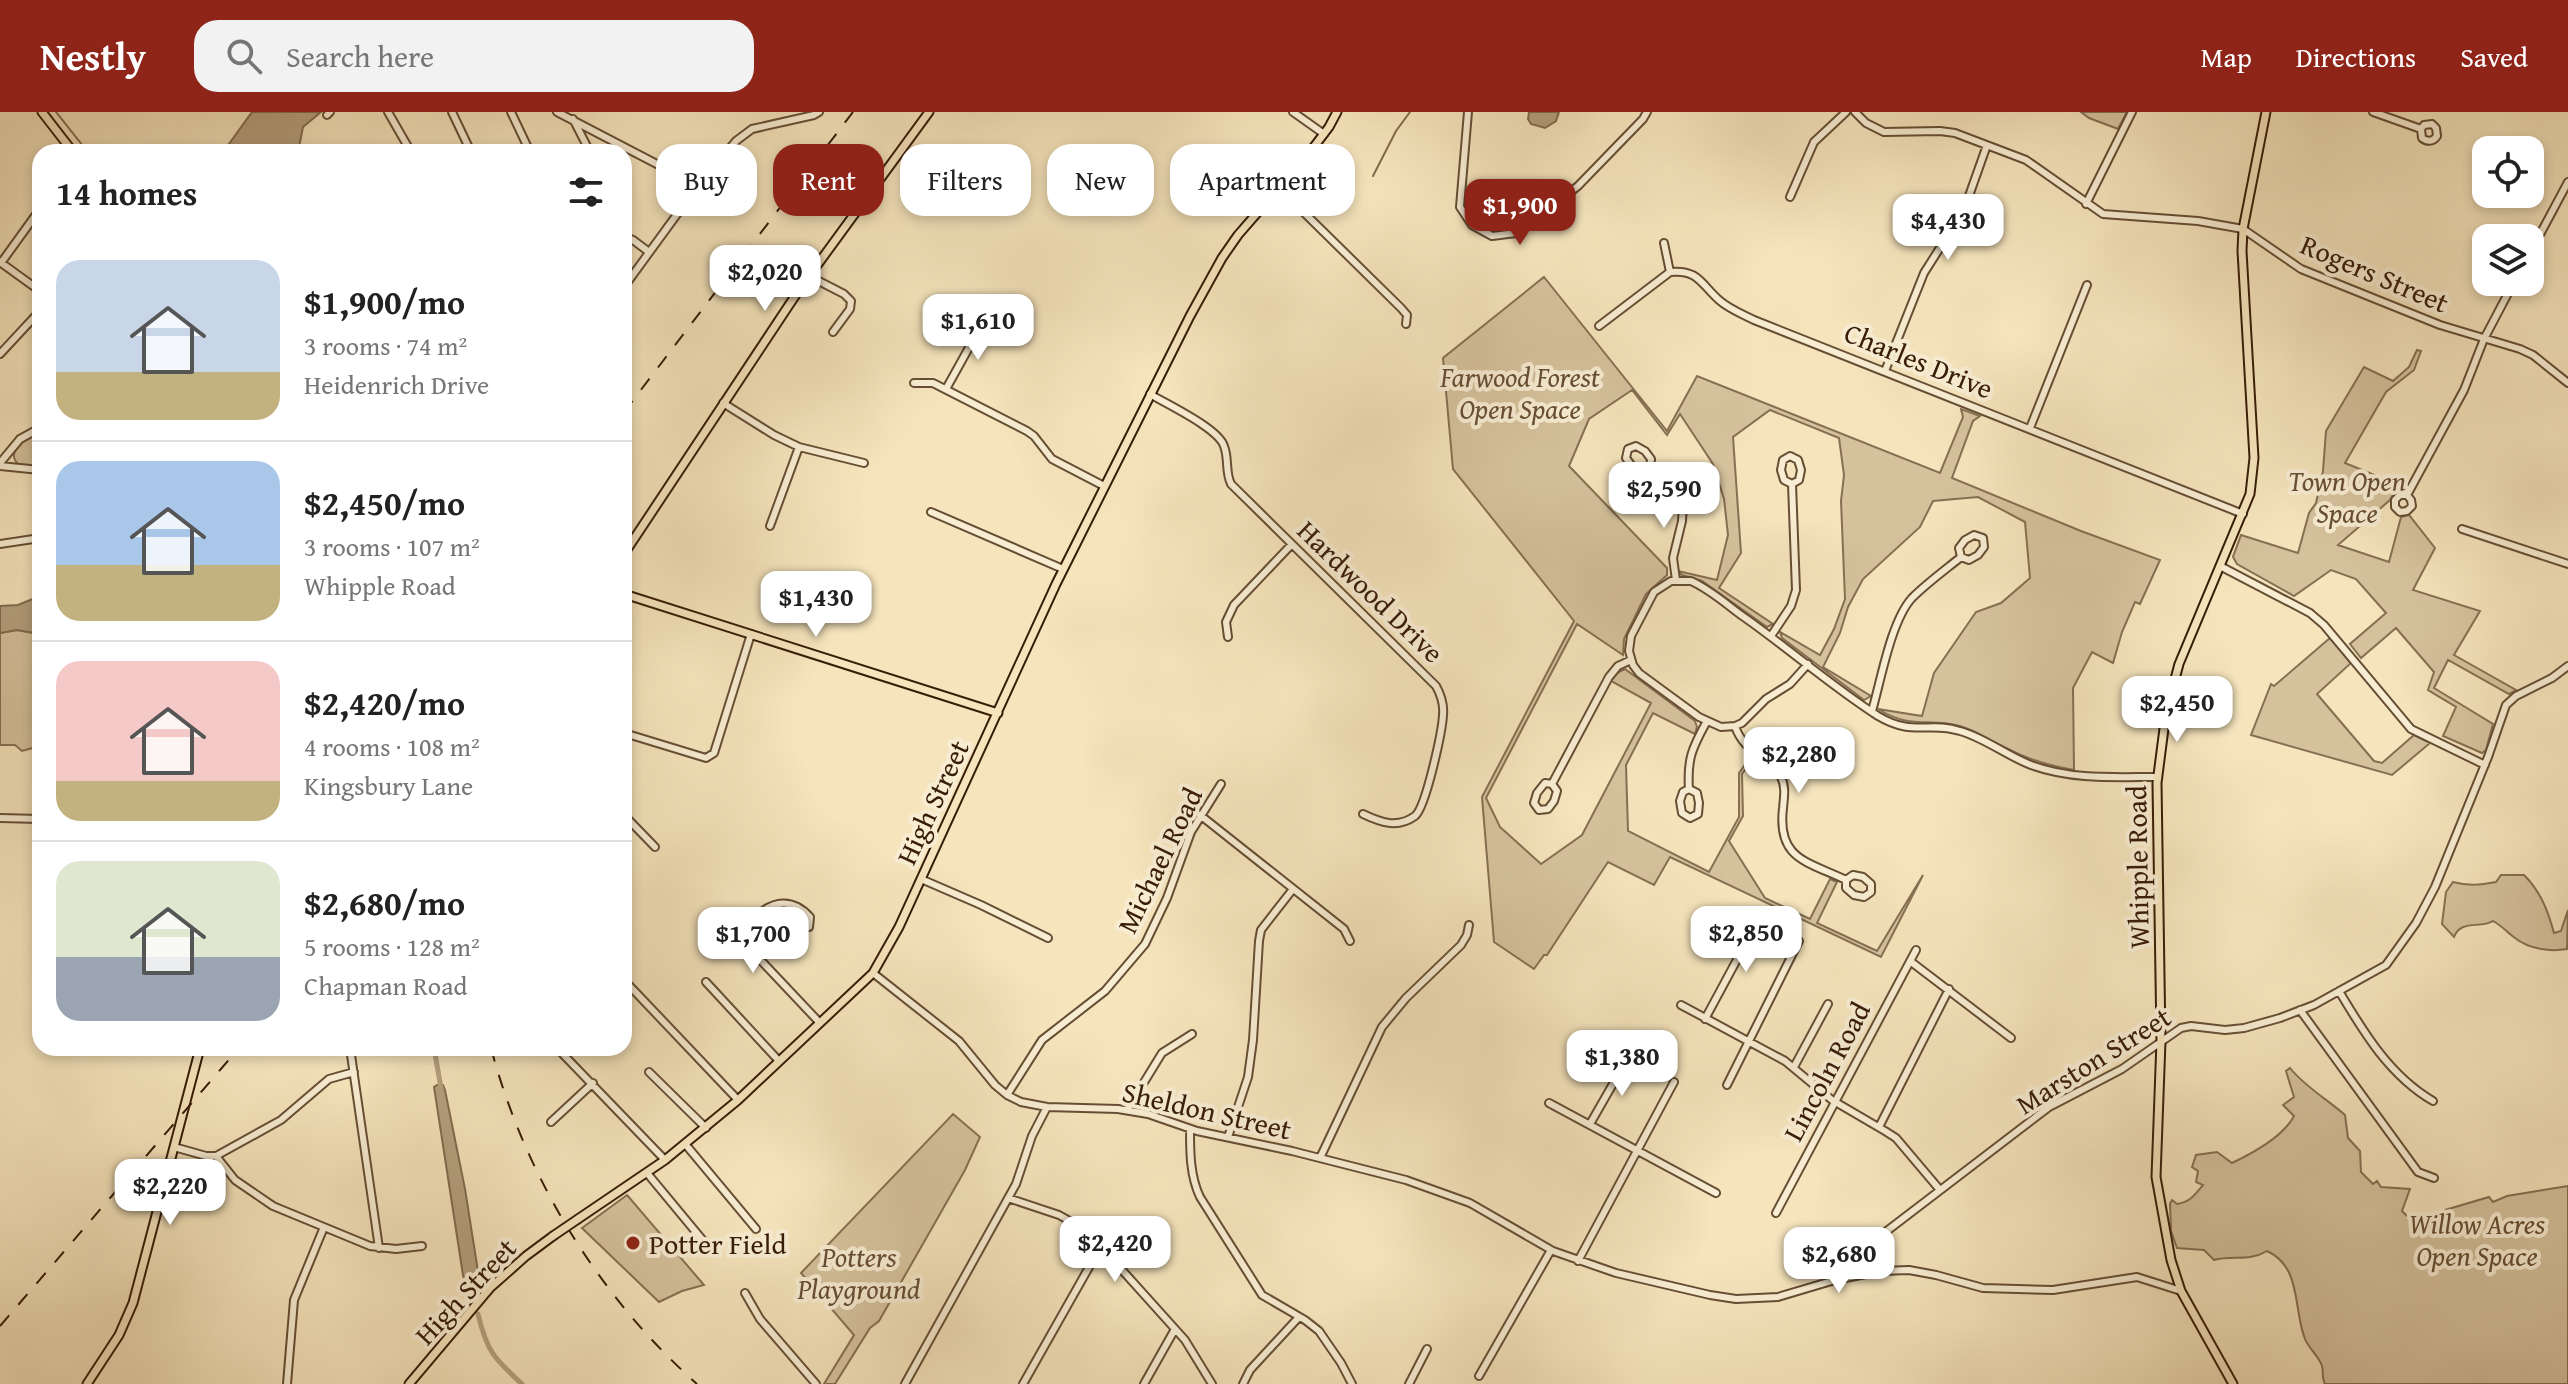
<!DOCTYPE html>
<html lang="en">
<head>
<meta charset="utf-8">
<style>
	body { margin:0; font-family:"Gentium Book Plus",serif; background:#f2f2f2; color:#222; height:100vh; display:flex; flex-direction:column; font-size:30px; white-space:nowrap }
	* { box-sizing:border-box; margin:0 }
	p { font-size:26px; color:#767676 }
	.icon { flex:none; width:44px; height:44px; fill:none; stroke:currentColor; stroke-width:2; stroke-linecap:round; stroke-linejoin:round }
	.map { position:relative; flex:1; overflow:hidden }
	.panel { position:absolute; left:32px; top:32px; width:600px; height:912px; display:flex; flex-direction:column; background:#fff; border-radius:24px; box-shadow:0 4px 12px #0003 }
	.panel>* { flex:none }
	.banner { position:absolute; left:656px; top:32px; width:760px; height:72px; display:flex; gap:16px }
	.fabs { position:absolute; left:2472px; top:24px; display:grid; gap:16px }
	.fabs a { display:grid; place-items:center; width:72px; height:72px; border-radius:16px; background:#fff; box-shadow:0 4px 12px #0003; font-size:40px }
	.price { position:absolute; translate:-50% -68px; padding:0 18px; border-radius:16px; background:#fff; color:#222; font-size:26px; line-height:52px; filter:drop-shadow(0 2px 4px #0008) }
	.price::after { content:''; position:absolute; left:50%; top:48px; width:24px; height:18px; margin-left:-12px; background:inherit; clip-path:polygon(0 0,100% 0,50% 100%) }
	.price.on { background:#8f2418; color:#fff }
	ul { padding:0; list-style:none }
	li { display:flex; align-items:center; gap:24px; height:200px; padding:0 24px }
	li+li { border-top:2px solid #e0e0e0 }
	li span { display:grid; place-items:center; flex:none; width:224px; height:160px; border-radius:24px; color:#555 }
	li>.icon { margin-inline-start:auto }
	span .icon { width:96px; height:96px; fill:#fffc; stroke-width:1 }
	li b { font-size:34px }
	h2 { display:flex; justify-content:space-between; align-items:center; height:96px; padding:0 24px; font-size:34px }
	.pill { padding:0 28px; border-radius:24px; background:#fff; box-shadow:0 4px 12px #0003; font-size:28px; line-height:72px }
	.pill.on { background:#8f2418; color:#fff }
	header { display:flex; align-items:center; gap:48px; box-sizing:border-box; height:112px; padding:0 40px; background:#8f2418; color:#fff }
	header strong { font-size:38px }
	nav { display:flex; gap:44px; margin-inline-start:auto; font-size:28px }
	.search { width:560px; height:72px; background:#f2f2f2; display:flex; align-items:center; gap:20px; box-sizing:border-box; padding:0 28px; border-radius:24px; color:#767676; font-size:30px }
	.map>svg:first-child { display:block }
</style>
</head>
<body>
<header>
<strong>Nestly</strong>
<div class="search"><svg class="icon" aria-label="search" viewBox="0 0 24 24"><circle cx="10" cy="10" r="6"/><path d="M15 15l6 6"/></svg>Search here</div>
<nav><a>Map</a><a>Directions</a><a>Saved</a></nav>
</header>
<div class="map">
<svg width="2568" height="1272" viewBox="0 0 2568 1272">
	<rect width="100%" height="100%" fill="#f5e4bc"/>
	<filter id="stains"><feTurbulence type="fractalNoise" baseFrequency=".0025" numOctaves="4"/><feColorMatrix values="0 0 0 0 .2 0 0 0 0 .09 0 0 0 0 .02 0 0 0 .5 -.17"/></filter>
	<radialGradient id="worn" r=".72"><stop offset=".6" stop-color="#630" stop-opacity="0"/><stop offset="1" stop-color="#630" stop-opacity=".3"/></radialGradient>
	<!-- green -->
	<path fill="#d5c29d" stroke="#866f52" stroke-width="2" d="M2081,0H2127L2118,17L2089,6Z
		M1544,165L1667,319L1697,264L1940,361L1963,305L1961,297L1980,304L1973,309L1952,366L2081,419L2160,448L2140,492L2135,490L2122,520L2113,551L2092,540L2073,576L2074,658C2051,654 2029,648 2008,637C1992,630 1979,620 1963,615C1930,604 1913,619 1878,597L1922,604L1934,561L1976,500L2001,491L2030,466L2025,410L1978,385L1933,389L1920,415L1863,467L1848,495L1840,521L1823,555L1871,584L1864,588L1782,526L1780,520L1820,543L1834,517L1845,487L1841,389L1844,363L1839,326L1770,298L1733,325L1741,441L1719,476L1773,512L1767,515L1702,469L1682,463L1678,459L1717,468L1728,423L1724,387L1713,352L1680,302L1667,323L1632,278L1589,307L1569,354L1667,456V463L1646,482L1624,527L1623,543L1577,512L1486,686L1500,715L1541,752L1582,723L1651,591L1611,569L1617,561L1625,557L1695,609L1697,615L1695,622L1653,601L1626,653L1628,719L1709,760L1739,705V661L1749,647L1752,649L1742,662L1743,704L1729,729L1765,786L1810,807L1830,767L1837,770L1817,811L1877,839L1923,763L1881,845L1670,745L1654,773L1608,750L1547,843H1544L1534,857L1494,830L1482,685L1574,509L1453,357L1443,246Z
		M2417,238L2421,239L2414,258L2386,280L2345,351L2406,376L2394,381L2390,388L2338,433L2389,450L2401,405L2409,403L2435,436L2413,478L2480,499L2454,543L2516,578L2509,582L2448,548L2434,576L2493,612L2486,638L2482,641L2443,624L2456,595L2428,578L2434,560L2396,516L2361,546L2350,532L2386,501L2356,467L2331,458L2294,484L2237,452L2233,445L2241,423L2298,441L2309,401L2316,391L2323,359L2326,319L2364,255L2393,269L2409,255Z
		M40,316V358C0,355 11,332 40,316Z
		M17,518L40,522V634L22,639L15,633H0V521Z
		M2330,526L2351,551L2317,582L2374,649L2382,651L2414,623L2430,631L2392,663L2251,623L2271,572L2274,574Z
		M2501,763H2524C2541,780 2548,799 2554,821L2561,819L2568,798L2567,837C2550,840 2529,837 2515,826C2507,820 2502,814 2493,809C2480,817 2461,807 2454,825L2442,812L2446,780L2453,770C2468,774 2480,773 2496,770Z
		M2290,956C2305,975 2327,987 2345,1003L2348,1026L2360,1039L2361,1060L2373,1072L2377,1069L2381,1075L2410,1077L2402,1099L2411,1108L2489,1085L2493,1090L2507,1084L2568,1074V1272H2325C2321,1265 2324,1261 2322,1254C2319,1244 2309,1237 2305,1227C2293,1197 2302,1155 2267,1139C2249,1150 2233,1143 2214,1148L2204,1138L2177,1136L2171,1119L2170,1092L2172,1088L2177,1092C2191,1090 2195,1082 2203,1073L2196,1070L2198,1059L2192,1055L2196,1043L2217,1040L2232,1051C2253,1041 2283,1025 2294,1004L2283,993L2294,985L2286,959Z
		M953,1002L980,1025L965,1058L879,1209L870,1216L835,1272H824L854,1223L801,1161Z
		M627,1083L704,1173L682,1179L659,1190L582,1116Z"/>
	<!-- water -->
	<path fill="#b4a07e" stroke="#826b4e" stroke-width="2" d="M252,0H321L303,15L298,40H218L226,36Z
		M1529,0H1559L1556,9L1545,16L1531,12L1528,7Z
		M40,484V522L17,518L0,521V494L18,493Z
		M437,973H443L445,978L465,1077L480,1172L479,1178L470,1185L467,1184L465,1176L434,975Z"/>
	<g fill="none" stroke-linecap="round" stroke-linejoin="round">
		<!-- stream -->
		<path stroke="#826b4e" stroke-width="2" d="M56,0L83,34
			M1373,64L1396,19L1410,0"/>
		<!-- canal -->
		<path stroke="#b4a07e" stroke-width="5" d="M434,936L441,976
			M478,1202C487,1240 494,1246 522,1272"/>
		<!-- minor casing -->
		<g stroke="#664e34" stroke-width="10">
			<path id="minor" d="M388,0L411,40
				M452,0L471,40
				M511,0L530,40
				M557,0L699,74
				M1293,0L1324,22
				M1468,0L1460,95L1472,113L1492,124L1516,121L1526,115L1578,74L1643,7L1647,0
				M1855,0L1866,11L1884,20L1940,19L1955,21L2026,48L2103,102L2198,109L2243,117L2301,157L2440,213L2520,237L2533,243L2568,271
				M2373,0L2421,17L2424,13L2432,12L2436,16L2437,24C2433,30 2427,30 2422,26L2421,17
				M327,3L330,0
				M573,7L590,40
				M1279,76L1401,196L1407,203L1406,212
				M1790,85L1814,30L1846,0
				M2086,92L2132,0
				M624,124L633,128L649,140
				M1664,131L1670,160
				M2530,141L2568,70
				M0,150L40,179
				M1,151L40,97
				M809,164L844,182L851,189L850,197L833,220
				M624,175L694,79L736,29L752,17L814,3L819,0
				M1599,214L1670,160C1698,157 1701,172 1719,188C1729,197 1742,202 1754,208L2243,402
				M0,242L40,199
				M1885,259L1924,161L1964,98L1987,33
				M914,271H933L1027,319L1034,324L1052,347L1104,374
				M946,277L986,205L995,202
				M1150,282C1168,293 1218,316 1224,334C1229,347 1225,360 1231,372L1436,574C1441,583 1444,593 1443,603C1442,620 1426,695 1415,704C1397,717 1380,710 1363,702
				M723,291L774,323L799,335L864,351
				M2030,316L2087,173
				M0,351L20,327L40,316
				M0,354L40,358
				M1650,356L1641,359L1632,354L1626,346L1628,337L1636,334L1645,339L1651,347L1650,356L1674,376L1683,392L1682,409L1673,446L1676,468
				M2407,383L2411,388L2412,394L2407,399L2400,400L2395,395V388L2400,383H2407L2464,278L2484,227L2514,170
				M931,400L1063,457
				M770,414L799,335
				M2462,417L2568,452
				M0,432L40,426
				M2220,454L2310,501L2324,513L2411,617L2485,653
				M1771,524L1791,494L1796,478L1792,372L1799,368L1801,358L1798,348L1790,344L1783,348L1781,358L1784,368L1792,372
				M1228,525L1226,510L1234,493L1292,432
				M1808,552L1790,572L1766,587L1742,611L1735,614L1721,615L1699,605L1639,561L1633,553L1629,539L1631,524L1654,480L1671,469H1691C1709,477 1725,491 1741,503C1787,535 1831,574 1878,604C1913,625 1929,609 1960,619C1985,626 2007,644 2031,653C2072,668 2115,665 2157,665
				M1872,599C1881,568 1891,509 1912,486C1927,471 1945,458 1961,445L1969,448L1978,443L1984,435L1983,426L1974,423L1965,428L1959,436L1961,445
				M1735,614C1744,642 1769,643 1781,665C1786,675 1784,685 1783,696C1777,747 1806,749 1846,768V776L1854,783L1864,785L1871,780V772L1863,765L1853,763L1846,768
				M624,621L706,646L714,641L751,522
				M1552,672L1557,679L1554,689L1548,697L1539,698L1534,691L1537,681L1545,671L1552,672L1609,565L1618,554L1631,548
				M1689,677L1697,681L1699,691L1698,702L1690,706L1682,701L1680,689L1683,680L1689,677C1687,647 1692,636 1707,609
				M624,703L655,735
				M1200,703L1344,817L1350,829
				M0,706L40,707
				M921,767L981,793L1048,826
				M756,805C773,788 793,786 810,805L809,815C793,820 769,815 756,805C747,816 742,825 751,838L819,910
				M1910,849L2011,926
				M873,861L959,929L995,973L1007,983L1021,990L1047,995L1118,997L1148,1002L1197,1019L1292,1039L1406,1068L1470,1091L1553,1139L1616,1161L1710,1183L1736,1187L1778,1185L1835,1168L1881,1159L1909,1158L1936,1163L1983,1176L2053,1178L2137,1165L2181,1179
				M624,868L738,988
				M706,870L779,949
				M2339,879C2364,921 2390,964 2433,989
				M1681,893L1785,949L1832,988L1885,1019L1896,1026L1940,1078
				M2300,898L2418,1060L2434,1066
				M1705,907L1754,816L1758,805
				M350,936L379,1136
				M557,936L665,1048
				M1794,955L1828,892
				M649,960L706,1016
				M1727,973L1799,829
				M1007,983L1042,928L1105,879L1145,832L1167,786L1191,720L1221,672
				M1549,991L1716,1081
				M1127,998L1162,941L1192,922
				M551,1010L593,971
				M1590,1012L1629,944
				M1879,1015L1949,877
				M1190,1017C1190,1040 1190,1064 1200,1085L1262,1183L1305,1208L1319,1219L1341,1251L1352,1272
				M1228,1025L1248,965L1253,928L1259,829L1261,818L1293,777
				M686,1033L756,1117
				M174,1035L206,1044H216L281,1008L329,967L354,960
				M216,1044L235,1068L273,1094L370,1134L396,1137L422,1134
				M1320,1046L1382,915L1406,886L1461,833L1467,823L1469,813
				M647,1061L705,1131
				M1008,1086L1059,1103L1086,1118L1185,1228L1212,1272
				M1776,1101L1916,838
				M1578,1149L1674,970
				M1835,1168L1858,1141L2049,995L2122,957L2181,916L2191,914L2225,918L2244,916L2280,906L2314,893L2386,853L2416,811L2435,775L2488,645L2506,593L2516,584L2552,566L2568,554
				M745,1181L760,1207L816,1272
				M1479,1264L1551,1138
				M287,1272L294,1188L324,1115
				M905,1272L1016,1072L1032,1024L1047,995
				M1023,1272L1101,1134
				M1144,1272L1175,1217
				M1243,1272L1250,1258L1299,1205
				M1409,1272L1427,1237"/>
		</g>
		<!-- major casing -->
		<g stroke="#371c06" stroke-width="11">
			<path id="major" d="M42,0L73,40
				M624,442L799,178L929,0
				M624,482L998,601
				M578,1107L665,1048L738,988L873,861L899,815L1056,472L1190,204L1222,146L1238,123L1310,40L1329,15L1337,0
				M87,1272L119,1223L133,1191L200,936
				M409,1272L490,1176L526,1144L553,1124
				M2233,1272L2181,1179L2171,1148L2156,1065L2161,929L2157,671L2166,601L2179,552L2250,382L2254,346L2242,139L2243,117L2266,0"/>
		</g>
		<!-- minor -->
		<use href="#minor" stroke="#f8edd3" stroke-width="6"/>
		<!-- major -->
		<use href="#major" stroke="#f5e4bc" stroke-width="7"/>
		<!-- rail -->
		<path stroke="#371c06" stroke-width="2" stroke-dasharray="14 14" stroke-linecap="butt" d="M624,300L853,0
			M491,936C525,1064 598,1184 697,1272
			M0,1214L239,936"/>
		<!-- major-bridge casing -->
		<g stroke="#371c06" stroke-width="11" stroke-linecap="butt">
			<path id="major-bridge" d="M553,1124L578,1107"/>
		</g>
		<!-- major-bridge -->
		<use href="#major-bridge" stroke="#f5e4bc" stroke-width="7"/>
	</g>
	<!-- markers -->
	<circle fill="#8f2418" stroke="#f8edd3" stroke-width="3" cx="633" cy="1131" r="8"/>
	<g text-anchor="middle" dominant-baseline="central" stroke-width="8" stroke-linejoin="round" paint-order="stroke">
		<!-- street labels -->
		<g font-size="28" fill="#371c06" stroke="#f8edd3">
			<text transform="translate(2375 161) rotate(23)">Rogers Street</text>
			<text transform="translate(1919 248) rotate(22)">Charles Drive</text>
			<text transform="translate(1371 479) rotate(44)">Hardwood Drive</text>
			<text transform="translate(932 690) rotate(-65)">High Street</text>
			<text transform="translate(1159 748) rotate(-64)">Michael Road</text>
			<text transform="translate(2137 755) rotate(-91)">Whipple Road</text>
			<text transform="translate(2093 948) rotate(-32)">Marston Street</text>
			<text transform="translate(1826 959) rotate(-62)">Lincoln Road</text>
			<text transform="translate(1207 998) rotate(13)">Sheldon Street</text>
			<text transform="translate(465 1179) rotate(-47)">High Street</text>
		</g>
		<!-- park labels -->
		<g font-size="28" font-style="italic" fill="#664e33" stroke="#f8edd3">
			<text x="1520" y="264">Farwood Forest<tspan x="1520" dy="32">Open Space</tspan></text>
			<text x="2347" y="368">Town Open<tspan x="2347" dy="32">Space</tspan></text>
			<text x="2477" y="1111">Willow Acres<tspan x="2477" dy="32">Open Space</tspan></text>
			<text x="859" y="1144">Potters<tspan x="859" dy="32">Playground</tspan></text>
		</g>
		<!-- poi labels -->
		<g font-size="28" fill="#371c06" stroke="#f8edd3" text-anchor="start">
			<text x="649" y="1131">Potter Field</text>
		</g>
	</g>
	<rect width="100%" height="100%" filter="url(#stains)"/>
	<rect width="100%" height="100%" fill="url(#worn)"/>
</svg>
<div class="fabs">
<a><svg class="icon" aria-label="locate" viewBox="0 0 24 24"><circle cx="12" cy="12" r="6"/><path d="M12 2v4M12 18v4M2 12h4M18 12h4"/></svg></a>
<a><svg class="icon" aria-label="layers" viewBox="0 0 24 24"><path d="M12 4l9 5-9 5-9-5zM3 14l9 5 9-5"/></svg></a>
</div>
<b class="price on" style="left:1520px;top:135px">$1,900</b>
<b class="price" style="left:1948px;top:150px">$4,430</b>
<b class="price" style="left:765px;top:201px">$2,020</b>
<b class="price" style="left:978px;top:250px">$1,610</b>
<b class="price" style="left:1664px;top:418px">$2,590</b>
<b class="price" style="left:816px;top:527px">$1,430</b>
<b class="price" style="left:2177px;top:632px">$2,450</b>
<b class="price" style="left:1799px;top:683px">$2,280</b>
<b class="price" style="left:1746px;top:862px">$2,850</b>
<b class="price" style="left:753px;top:863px">$1,700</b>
<b class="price" style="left:1622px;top:986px">$1,380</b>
<b class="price" style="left:170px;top:1115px">$2,220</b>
<b class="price" style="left:1115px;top:1172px">$2,420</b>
<b class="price" style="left:1839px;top:1183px">$2,680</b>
<div class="banner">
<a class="pill">Buy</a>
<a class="pill on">Rent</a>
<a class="pill">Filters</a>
<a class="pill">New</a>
<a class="pill">Apartment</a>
</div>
<section class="panel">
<h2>14 homes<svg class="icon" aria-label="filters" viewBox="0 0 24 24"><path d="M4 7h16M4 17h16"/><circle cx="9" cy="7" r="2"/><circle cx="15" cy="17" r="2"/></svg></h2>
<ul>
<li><span style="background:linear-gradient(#c9d6e8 70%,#c2b280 0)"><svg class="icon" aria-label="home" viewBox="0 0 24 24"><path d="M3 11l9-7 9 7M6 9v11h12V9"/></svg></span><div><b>$1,900/mo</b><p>3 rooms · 74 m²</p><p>Heidenrich Drive</p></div></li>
<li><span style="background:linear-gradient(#a9c7e8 65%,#c2b280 0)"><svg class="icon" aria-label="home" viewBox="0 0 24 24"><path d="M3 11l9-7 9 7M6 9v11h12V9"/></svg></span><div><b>$2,450/mo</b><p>3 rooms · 107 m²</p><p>Whipple Road</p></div></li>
<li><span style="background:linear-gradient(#f6c9c9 75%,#c2b280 0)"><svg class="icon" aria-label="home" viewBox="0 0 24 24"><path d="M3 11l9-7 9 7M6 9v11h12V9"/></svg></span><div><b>$2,420/mo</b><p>4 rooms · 108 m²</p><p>Kingsbury Lane</p></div></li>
<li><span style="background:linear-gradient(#dfe7d0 60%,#9aa5b1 0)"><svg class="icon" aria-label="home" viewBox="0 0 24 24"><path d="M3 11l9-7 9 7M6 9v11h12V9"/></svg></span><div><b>$2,680/mo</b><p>5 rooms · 128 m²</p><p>Chapman Road</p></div></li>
</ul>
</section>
</div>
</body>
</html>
